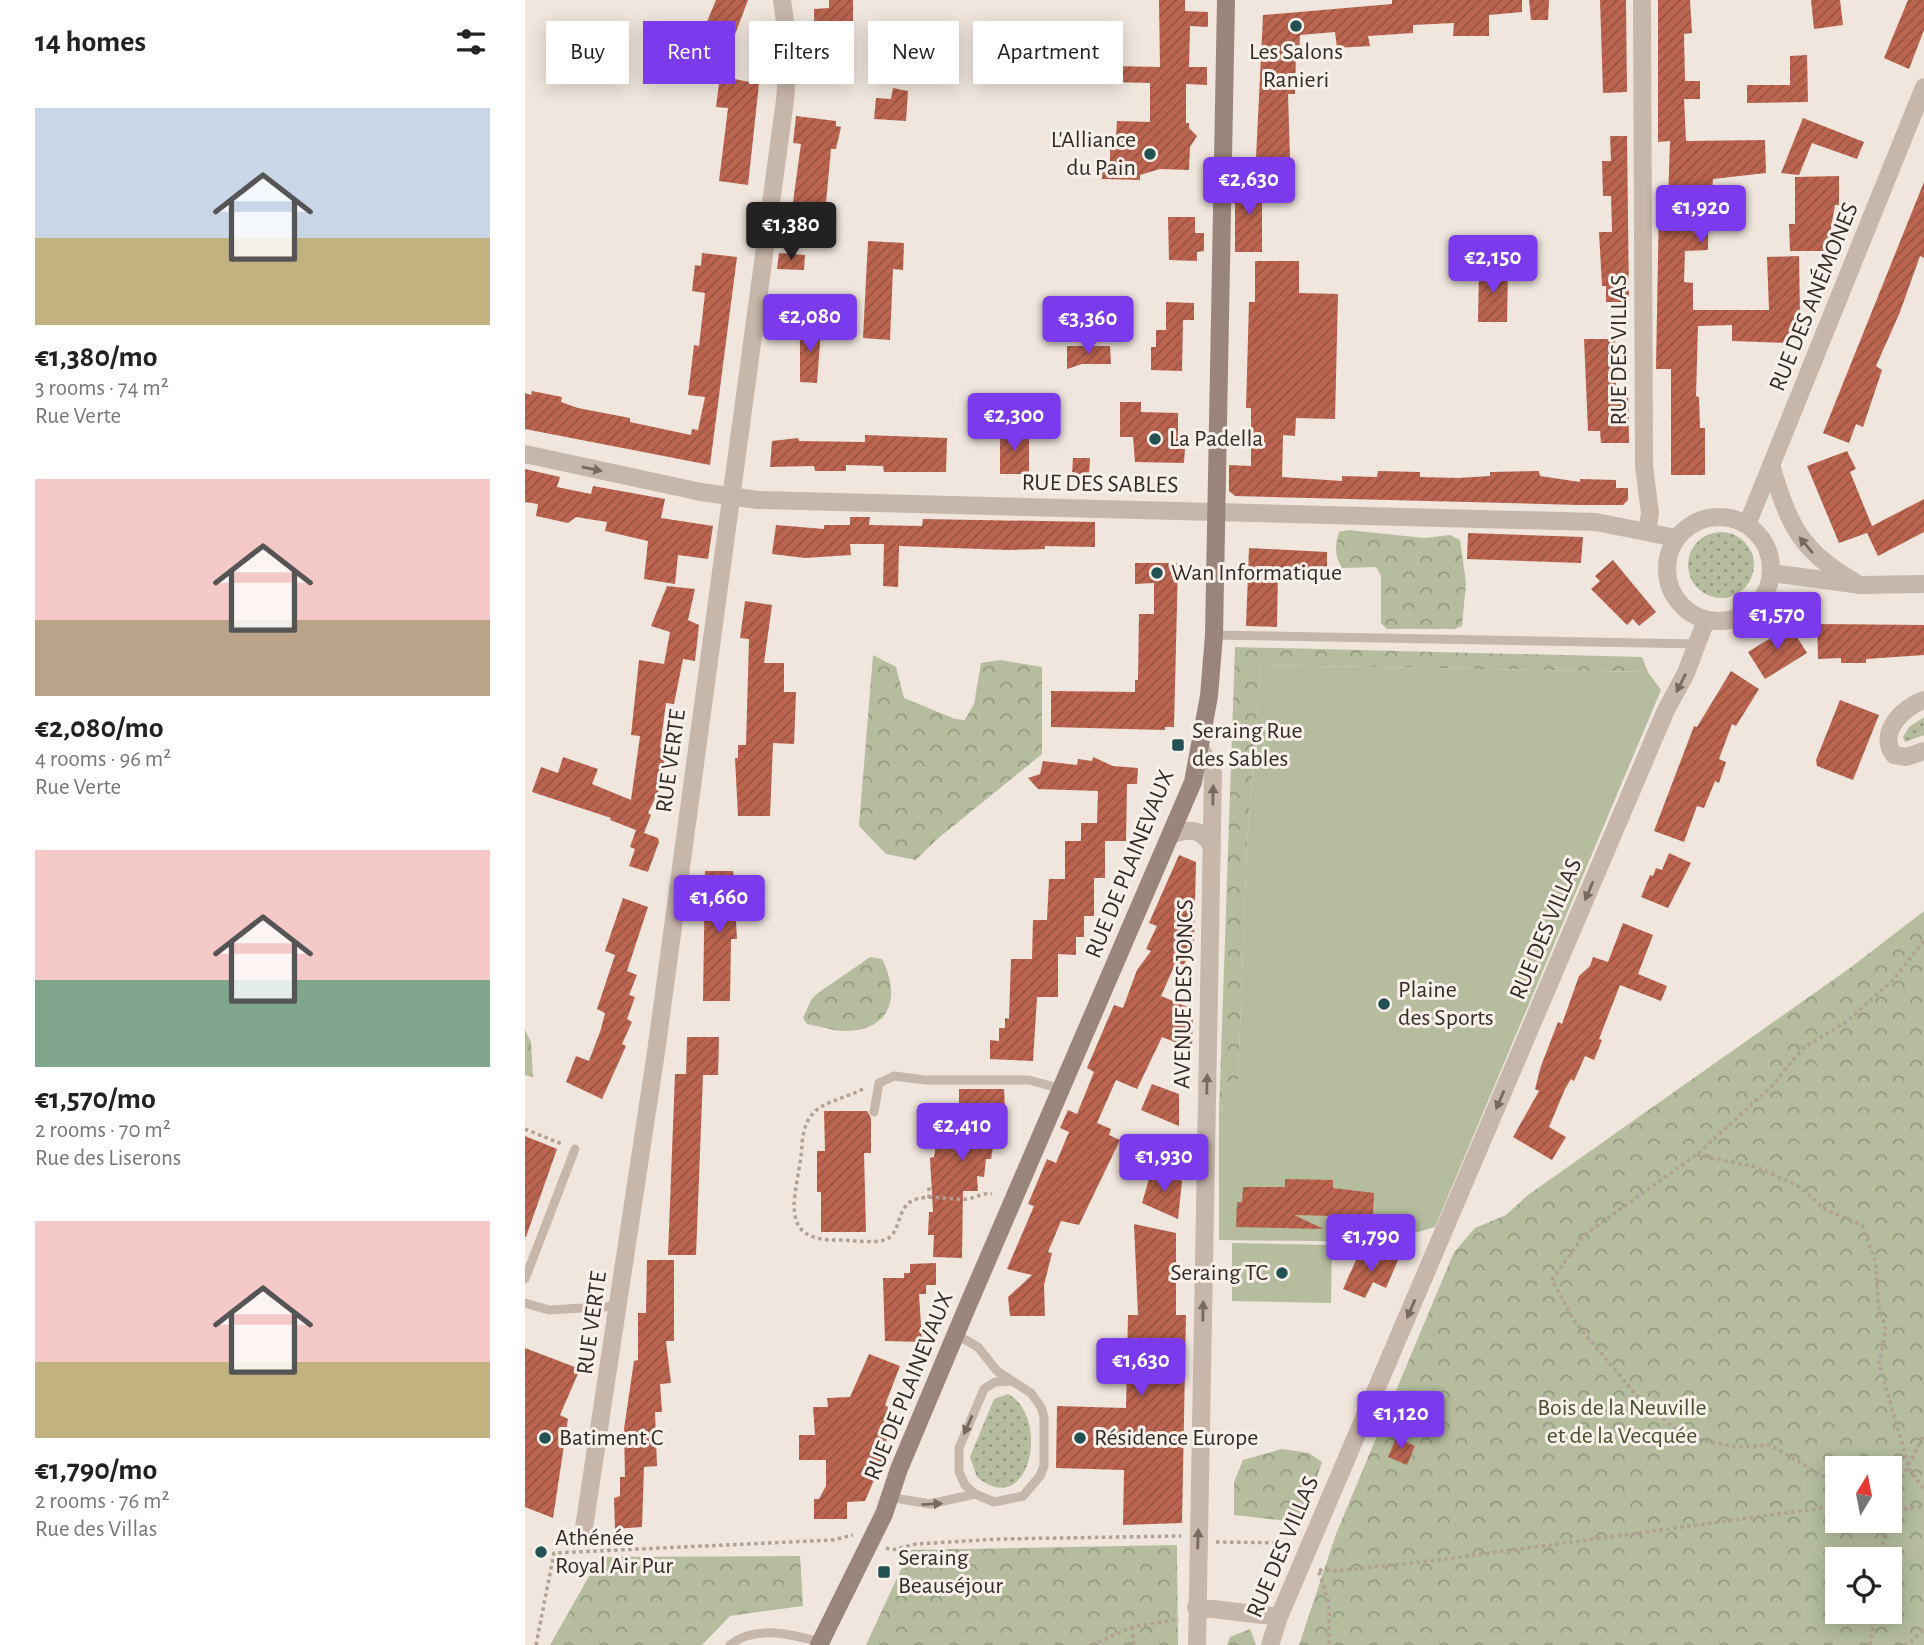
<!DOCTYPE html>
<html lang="en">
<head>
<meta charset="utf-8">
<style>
	body { margin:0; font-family:"Alegreya Sans",sans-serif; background:#f2f2f2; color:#222; height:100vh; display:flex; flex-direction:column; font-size:26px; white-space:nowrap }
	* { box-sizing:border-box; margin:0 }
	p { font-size:23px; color:#767676 }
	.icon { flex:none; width:38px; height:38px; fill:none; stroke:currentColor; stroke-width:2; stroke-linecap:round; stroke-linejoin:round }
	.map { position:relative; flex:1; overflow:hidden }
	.sheet { display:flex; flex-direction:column; background:#fff; width:525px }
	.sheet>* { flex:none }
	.banner { position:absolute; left:21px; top:21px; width:665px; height:63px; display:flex; gap:14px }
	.needle { width:46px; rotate:10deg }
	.controls { position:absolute; left:1300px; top:1456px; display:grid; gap:14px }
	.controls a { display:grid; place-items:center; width:77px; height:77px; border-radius:0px; background:#fff; box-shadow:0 4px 18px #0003; font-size:35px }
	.price { position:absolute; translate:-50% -60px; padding:0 16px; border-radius:7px; background:#7c3aed; color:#fff; font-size:23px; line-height:46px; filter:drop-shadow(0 2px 4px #0008) }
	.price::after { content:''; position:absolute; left:50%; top:42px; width:21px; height:16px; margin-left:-10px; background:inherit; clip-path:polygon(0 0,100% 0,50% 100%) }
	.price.selected { background:#222; color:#fff }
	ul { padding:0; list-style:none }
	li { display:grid; align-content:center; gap:14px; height:371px; padding:0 35px }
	li span { display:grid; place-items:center; height:217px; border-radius:0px; color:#555 }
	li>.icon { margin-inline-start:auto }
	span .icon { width:126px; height:126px; fill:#fffc; stroke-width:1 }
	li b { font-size:30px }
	h2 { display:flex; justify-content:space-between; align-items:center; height:84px; padding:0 35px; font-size:30px }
	.tag { padding:0 24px; border-radius:0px; background:#fff; box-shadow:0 4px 18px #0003; font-size:24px; line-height:63px }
	.tag.selected { background:#7c3aed; color:#fff }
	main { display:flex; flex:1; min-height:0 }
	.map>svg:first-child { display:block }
</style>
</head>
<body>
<main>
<section class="sheet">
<h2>14 homes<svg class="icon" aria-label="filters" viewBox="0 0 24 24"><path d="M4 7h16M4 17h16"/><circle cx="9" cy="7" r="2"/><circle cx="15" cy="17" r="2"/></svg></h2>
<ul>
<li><span style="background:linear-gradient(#c9d6e8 60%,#c2b280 0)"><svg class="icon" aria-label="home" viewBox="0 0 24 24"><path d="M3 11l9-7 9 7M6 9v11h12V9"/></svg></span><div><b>€1,380/mo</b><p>3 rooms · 74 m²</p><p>Rue Verte</p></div></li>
<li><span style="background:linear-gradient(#f6c9c9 65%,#b9a48a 0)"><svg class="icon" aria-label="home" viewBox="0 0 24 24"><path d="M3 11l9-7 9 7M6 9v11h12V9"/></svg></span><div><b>€2,080/mo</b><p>4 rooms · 96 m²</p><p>Rue Verte</p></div></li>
<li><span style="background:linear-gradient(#f6c9c9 60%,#7fa58c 0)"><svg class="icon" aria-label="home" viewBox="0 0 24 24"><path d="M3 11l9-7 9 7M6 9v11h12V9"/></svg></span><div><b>€1,570/mo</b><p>2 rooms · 70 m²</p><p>Rue des Liserons</p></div></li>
<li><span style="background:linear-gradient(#f6c9c9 65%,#c2b280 0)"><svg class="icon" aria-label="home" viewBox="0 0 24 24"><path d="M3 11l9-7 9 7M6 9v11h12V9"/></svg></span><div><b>€1,790/mo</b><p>2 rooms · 76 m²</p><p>Rue des Villas</p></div></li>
</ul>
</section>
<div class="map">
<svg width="1399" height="1645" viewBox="0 0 1399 1645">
	<defs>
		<pattern id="grass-dots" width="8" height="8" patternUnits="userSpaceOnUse" patternTransform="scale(1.75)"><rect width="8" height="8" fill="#b5bd9e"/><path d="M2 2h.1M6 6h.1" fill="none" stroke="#949a81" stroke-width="1.8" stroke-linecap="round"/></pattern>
		<pattern id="forest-crowns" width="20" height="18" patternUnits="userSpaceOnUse" patternTransform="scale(1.75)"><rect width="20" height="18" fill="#b5bd9e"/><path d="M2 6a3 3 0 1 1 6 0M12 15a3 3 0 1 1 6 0" fill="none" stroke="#949a81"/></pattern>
		<pattern id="building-hatch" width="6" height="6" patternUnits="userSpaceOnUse" patternTransform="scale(1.75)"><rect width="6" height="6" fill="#bb6550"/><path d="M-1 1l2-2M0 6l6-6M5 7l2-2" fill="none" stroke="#995342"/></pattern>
	</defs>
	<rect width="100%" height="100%" fill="#f0e6dd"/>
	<!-- grass -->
	<path fill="url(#grass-dots)" d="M1163 565a33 33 0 1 1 66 0a33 33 0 1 1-66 0Z
		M1399,717V735L1380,742L1378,737L1384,727Z
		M483,1394C526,1417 505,1521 452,1477L445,1457L469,1399Z"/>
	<!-- forest -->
	<path fill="url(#forest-crowns)" fill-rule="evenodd" d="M823,530L899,538L925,535L935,540L941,583L937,626L930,629H862L856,623V576L851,567L817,568C809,556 810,545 814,532Z
		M710,647L1117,657L1123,672L736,665L722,843L713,1079L694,1114Z
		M348,655L371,667L379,698L430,719L440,720L449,704L456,663L475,660L517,667V754L411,840L391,860L361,854L334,826Z
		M1399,911V1645H774L811,1534L929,1252L950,1228L981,1215L1003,1195L1325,968ZM1312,1468H1365V1521H1312ZM1312,1559H1365V1612H1312Z
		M345,957L357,959C376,996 366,1031 320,1031C308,1031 294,1026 282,1024L278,1018L286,1000L293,993Z
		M0,1030L6,1042L8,1077L0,1075Z
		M757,1449L784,1453L797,1462L779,1516L763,1521L709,1515V1482L718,1460Z
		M652,1545L653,1645H341L385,1550Z
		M275,1556L278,1606L205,1616L177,1645H25L75,1557Z
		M725,1629L731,1645H702L705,1637Z"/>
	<!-- pitch -->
	<path fill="#b5bd9e" d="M736,665L1123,672L1136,690L910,1227L859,1242L694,1240V1114L713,1079L722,843Z
		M707,1243L807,1245L806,1303L707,1301Z"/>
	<!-- building -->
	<path fill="url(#building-hatch)" d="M191,0H223L203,53L174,41Z
		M304,0H328V23L318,22L317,80L290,81L289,9L304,8Z
		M634,0H660V11L683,12V27L665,26L664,67H682V85L661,84V123H664V128L672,136L665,147L664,170L635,169L615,175V180L577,179L578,163H585V137H591L592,121L625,122V83L588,82L589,66L635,67Z
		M867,0H997V12L964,15V36H928L929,23L888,25V33L843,36L845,46L812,48L810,32L775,35L774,55L771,54L770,94H763L765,158H759V180L730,179L738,15L867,4Z
		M1004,0H1024L1023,20H1006Z
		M1075,0H1101L1102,92L1078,93Z
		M1133,0H1165L1167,33L1159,34L1160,81H1175V99H1159L1161,141L1240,140L1241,173L1188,179L1187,195L1177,194L1178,231H1183V250L1160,251L1159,282L1168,283V310H1244L1242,257L1274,256L1275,316L1264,343L1207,341V325L1173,326L1171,396L1174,397L1175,428H1180V475H1146V369H1131L1134,201H1143L1145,141L1133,142Z
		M1286,0H1315L1318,25L1289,29Z
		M1383,0H1399V30L1384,69L1359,58Z
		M1282,55L1283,102L1222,103V85H1265V56Z
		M195,76L234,84L223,185L194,181L203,108L191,107Z
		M368,88L383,91L381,121L349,119L351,98L366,99Z
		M271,116L311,121V126L316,127L311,149H306L298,236L271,233L273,210L267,209L276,144L268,143Z
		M1278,118L1339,142L1332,159L1287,143L1274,175L1256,173Z
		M1085,136H1102L1104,302H1081V286H1077L1074,232H1087L1086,196H1078L1077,161H1086Z
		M1314,176V205H1310L1302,251H1265L1264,224H1270V177Z
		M710,182H737V252H710Z
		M1399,182V258L1395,256L1375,312L1351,366L1357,370L1338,427L1331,424L1324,443L1298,433Z
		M643,217H670V233H679V251L672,252V261L644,260Z
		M343,241L379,243L378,270L368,269L365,340L338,338Z
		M177,253L212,257L185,465L0,429V393L6,395L7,391L37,397L36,402L53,408L105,418V422L166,435L167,429L173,430L180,397L163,395L169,345L174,346L180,293L167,291L170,265L176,266Z
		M254,253L280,255L279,270L252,269Z
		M730,261H774V293L813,294L810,419L771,418L770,436L758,435L757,477L817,481V476L852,477L853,471L895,472V477L933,478L965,476V472L1014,471L1015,476L1055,482V479L1091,480V488H1103V500L1098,505H1054L710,496L704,491V465L726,466V408H721L724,302H730Z
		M954,267L983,268L982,322H953Z
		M641,302L669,303V320H658L657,371L626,370V347H631V330H641Z
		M275,327L296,329L292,383L275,382Z
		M1059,339H1090L1091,388H1103L1104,443H1076L1075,431H1063Z
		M542,346H585L586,364H557L542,369Z
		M595,402H616V412L653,413V448H660L659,463L610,462L608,437H595Z
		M475,432L504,433V474H475Z
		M340,435L422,438L421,472H359L358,466L321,465V471H290L289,466L245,467L247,441L273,438L274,441L340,442Z
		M1322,451L1331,469L1325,472L1347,526L1399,499V532L1353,556L1342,533L1314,543L1282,466Z
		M548,458H565L564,475L547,474Z
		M0,469L35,477L32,487L66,494L68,486L140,499L136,518L188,526L183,559L153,555L150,584L119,579L123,541L80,531L82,522L51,517L43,523L11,516L13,504L0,502Z
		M325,517H345L344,525L397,526L398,519L570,522V547L520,546V549L483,550L374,546L373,587L358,586L359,544H325L326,555L280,558L247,554L251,525L299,529V525H325Z
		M943,533L1058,537L1056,563L942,559Z
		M724,548L802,552V570L753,569L752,627L721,626Z
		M1088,560L1131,612L1114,626L1108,619L1102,625L1066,589L1075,581L1070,576Z
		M610,563H653L649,727H640V730L526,727V691L610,692V680H613L614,614H629V583L610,584Z
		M142,586L170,589L163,620L174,625L170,661L158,659L149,704L141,703L135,748L141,749L136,786L123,813L126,815L119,833L133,838L134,842L123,872L104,866L110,849L105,847L111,830L85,820L86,818L7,792L16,767L33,773L38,757L73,769L67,784L106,800L115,736L106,735L114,660L139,664L145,632L126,626Z
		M220,601L247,605L239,663H259V692H271L269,744L248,743L245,816H213L210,758H213V745H221L224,639L215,638Z
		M1292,624L1399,625V655L1341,659V663H1316V658L1293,659Z
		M1265,626L1282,653L1240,679L1223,652Z
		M1206,671L1234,689L1211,726L1207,724L1194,759L1201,762L1194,783L1190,781L1179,808L1172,806L1159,842L1129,831L1169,726L1172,727Z
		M1315,700L1354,715L1328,780L1292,766L1291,760Z
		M568,757L588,766L613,768L612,784H602L601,841H580V878H569V916H559V937H551V955L533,954V997H512L508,1061L465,1059V1040L474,1041V1028H480V1018L484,1019L486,959H507L508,920H522L524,879H540V841H556V823H572L573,791L513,789L503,778L515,774L518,761L552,765L553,759L567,761Z
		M1144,853L1166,863L1143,908L1116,897L1125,875L1128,876L1131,868L1137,870Z
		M654,855L671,862L669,942L659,965L651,962L636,996L668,1009L667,1049L637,1037L612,1089L591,1080L572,1123L586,1129L584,1135L595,1140L554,1225L536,1221L523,1252L527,1253L519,1285L520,1316H485L483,1297L507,1275L482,1269L509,1206L503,1204L522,1159L531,1163L544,1132L535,1128L543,1110L552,1114L569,1072L562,1068L589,1005L598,1008L612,970L626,951L621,949L632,926L624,923Z
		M180,871H208L212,939H206L205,1001H178Z
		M98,898L123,907L102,971L112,975L104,995L110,997L102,1019L107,1022L97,1044L101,1046L77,1099L41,1082L51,1056L64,1061L76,1029L80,1013L72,1009L90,955L80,951Z
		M1098,923L1128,935L1113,974L1142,986L1136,1001L1095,985L1074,1039L1077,1040L1069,1060L1060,1056L1049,1081L1046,1079L1040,1089L1024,1127L1041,1137L1027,1160L988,1137L1014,1091L1010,1089L1016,1066L1033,1022L1037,1024L1054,976L1065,966L1068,957L1083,962Z
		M162,1037H194L193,1075H178L171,1255H143L150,1074H161Z
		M627,1084L654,1094V1126L616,1110Z
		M434,1089H479L481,1124H477L474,1141H469L466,1159H461L459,1177L452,1176L453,1191H438L437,1258L408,1257L409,1235H403L404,1212H408L405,1158L409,1157L412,1139H417L420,1122H424V1111H428V1104H434Z
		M299,1111H342L346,1118V1153H339L341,1232H296V1192H292V1151H300Z
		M0,1136L32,1149L1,1237H0Z
		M630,1169L657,1181L653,1219L617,1203L624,1179L629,1180Z
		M760,1179L808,1180V1188L849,1193L848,1217L769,1215L799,1229L711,1227L712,1202H717L718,1187H760Z
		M609,1224L651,1233V1315H661L657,1523L598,1525L599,1470L531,1468L532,1406L601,1408L603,1315H613Z
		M858,1251L874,1258L861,1288L848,1282L840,1298L818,1289L832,1258L852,1265Z
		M122,1260H149V1341H141L146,1383L135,1384L137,1412H130L132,1466L119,1467L117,1527L90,1529L89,1498L95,1496V1477H100L99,1429L109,1361L113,1360V1313H121Z
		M411,1263V1285H401V1294H394L397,1342L360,1341L358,1278H379V1273H385V1264Z
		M0,1348L55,1369L35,1415L43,1419L28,1518L0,1507Z
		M344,1354L375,1366L360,1405L363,1407L361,1452L340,1501L322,1502V1519H289V1499H294L301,1486V1460H274V1435H290L288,1407H303L302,1398L325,1397Z
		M871,1438L890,1446L882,1465L863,1457Z"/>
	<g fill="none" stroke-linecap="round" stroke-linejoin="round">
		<!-- path -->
		<path stroke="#b2a094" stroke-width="3.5" stroke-dasharray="3.5 3.5" stroke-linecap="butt" d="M338,1089C306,1105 280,1101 277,1145C275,1188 246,1242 314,1240C327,1240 350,1244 362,1239C373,1234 373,1216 380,1207C392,1190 424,1201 442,1199C451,1198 458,1192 467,1194
			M0,1129L37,1144
			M1172,1155L1232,1167L1273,1186L1301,1210L1337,1225L1351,1263L1353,1302L1361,1330L1354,1363L1384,1468L1399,1490
			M404,1198V1184
			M1312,1484L1245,1445L1210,1447L1158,1436L1111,1395L1050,1322L1027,1280L1059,1235L1171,1155L1246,1087L1278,1048L1321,1022L1368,980L1399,941
			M1365,1503L1399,1434
			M1365,1511L1399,1506
			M691,1542L767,1543
			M361,1548L367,1550L391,1544L475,1539L656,1536
			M1357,1559L1359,1521
			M794,1570L811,1571L914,1560L1312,1506
			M794,1572L804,1603V1645
			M607,1627L609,1645
			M11,1645L29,1553L308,1540L328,1535
			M567,1645L607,1627L654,1619
			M1345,1645L1351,1612
			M1379,1645L1386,1642L1399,1629"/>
		<!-- lane -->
		<path stroke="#c7b6aa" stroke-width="9" d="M689,635L1173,644
			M349,1112L354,1083L369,1076L400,1080H504L536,1089
			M0,1279L50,1149
			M0,1303L24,1310L94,1306
			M432,1335L453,1347L472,1371L506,1393L516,1407L519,1417V1466L515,1476L498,1496L469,1502L450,1494L440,1485L434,1472V1448L459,1389L470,1382L486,1381
			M364,1497L405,1504L450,1494
			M205,1645C230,1624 267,1635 296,1642"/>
		<!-- street -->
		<path stroke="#c7b6aa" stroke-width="18" d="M1117,0L1119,466L1125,513L1122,532
			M0,454L176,492L233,500L1071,522L1151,538
			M1247,468C1264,525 1276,552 1330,582
			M1142 569a52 52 0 1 1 104 0a52 52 0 1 1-104 0Z
			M1222,525L1399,87
			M1246,573L1336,585L1399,584
			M1399,700C1378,707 1352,733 1369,755L1381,757L1399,751
			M648,834C666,828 678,829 687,847
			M59,1528L131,1052L260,100L264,50L257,0
			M671,1607L754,1617
			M672,1645L688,773L675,747
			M745,1645L754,1617L1141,710L1161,673L1181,620"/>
		<!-- secondary -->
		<path stroke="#9a857c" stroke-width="18" d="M294,1645L359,1514L374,1469L443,1305L668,782L684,696L689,635L701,0"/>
	</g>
	<!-- one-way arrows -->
	<defs><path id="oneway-solid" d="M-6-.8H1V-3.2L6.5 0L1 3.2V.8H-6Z" transform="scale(1.75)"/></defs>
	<g fill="#776a63">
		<use href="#oneway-solid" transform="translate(67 469) rotate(12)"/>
		<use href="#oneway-solid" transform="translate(1281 545) rotate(-130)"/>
		<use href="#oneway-solid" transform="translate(1156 683) rotate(117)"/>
		<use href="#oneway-solid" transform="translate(688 795) rotate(-89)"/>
		<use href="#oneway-solid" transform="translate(1064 891) rotate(113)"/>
		<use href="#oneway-solid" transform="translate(682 1084) rotate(-89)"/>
		<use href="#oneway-solid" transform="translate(975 1100) rotate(113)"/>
		<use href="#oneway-solid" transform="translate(886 1309) rotate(113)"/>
		<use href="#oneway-solid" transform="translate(678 1311) rotate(-89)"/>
		<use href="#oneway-solid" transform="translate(443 1425) rotate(114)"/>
		<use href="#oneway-solid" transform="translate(407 1504) rotate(-3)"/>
		<use href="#oneway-solid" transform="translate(673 1539) rotate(-88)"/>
	</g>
	<!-- markers -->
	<g fill="#225253" stroke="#f8f0e9" stroke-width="2.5">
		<circle cx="771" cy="26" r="7"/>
		<circle cx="625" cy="154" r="7"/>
		<circle cx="630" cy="439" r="7"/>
		<circle cx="632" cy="573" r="7"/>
		<rect x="646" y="738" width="14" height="14" rx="3.5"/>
		<circle cx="859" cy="1004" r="7"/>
		<circle cx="757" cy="1273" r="7"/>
		<circle cx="20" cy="1438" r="7"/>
		<circle cx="555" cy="1438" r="7"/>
		<circle cx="16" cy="1552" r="7"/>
		<rect x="352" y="1565" width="14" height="14" rx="3.5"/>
	</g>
	<g text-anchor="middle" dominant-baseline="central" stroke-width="6" stroke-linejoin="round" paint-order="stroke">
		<!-- poi labels -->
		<g font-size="24" fill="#352c29" stroke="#f8f0e9" text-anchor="start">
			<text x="771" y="52" text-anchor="middle">Les Salons<tspan x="771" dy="28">Ranieri</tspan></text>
			<text x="611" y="140" text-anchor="end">L'Alliance<tspan x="611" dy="28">du Pain</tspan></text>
			<text x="644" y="439">La Padella</text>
			<text x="646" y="573">Wan Informatique</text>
			<text x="667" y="731">Seraing Rue<tspan x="667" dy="28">des Sables</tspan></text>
			<text x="873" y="990">Plaine<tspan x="873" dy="28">des Sports</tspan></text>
			<text x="743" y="1273" text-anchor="end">Seraing TC</text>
			<text x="34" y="1438">Batiment C</text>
			<text x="569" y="1438">Résidence Europe</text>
			<text x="30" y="1538">Athénée<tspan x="30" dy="28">Royal Air Pur</tspan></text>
			<text x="373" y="1558">Seraing<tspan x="373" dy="28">Beauséjour</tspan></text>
		</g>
		<!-- street labels -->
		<g font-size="24" fill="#352c29" stroke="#f8f0e9">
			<text transform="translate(1289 297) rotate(-68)">RUE DES ANÉMONES</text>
			<text transform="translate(1094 350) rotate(-90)">RUE DES VILLAS</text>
			<text transform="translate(575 484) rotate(1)">RUE DES SABLES</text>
			<text transform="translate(146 761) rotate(-82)">RUE VERTE</text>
			<text transform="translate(605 864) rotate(-68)">RUE DE PLAINEVAUX</text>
			<text transform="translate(1021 929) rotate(-67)">RUE DES VILLAS</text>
			<text transform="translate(659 994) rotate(-89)">AVENUE DES JONCS</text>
			<text transform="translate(67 1323) rotate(-82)">RUE VERTE</text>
			<text transform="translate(384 1386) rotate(-68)">RUE DE PLAINEVAUX</text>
			<text transform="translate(758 1547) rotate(-67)">RUE DES VILLAS</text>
		</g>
		<!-- park labels -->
		<g font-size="24" fill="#46512f" stroke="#f8f0e9">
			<text x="1097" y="1408">Bois de la Neuville<tspan x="1097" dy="28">et de la Vecquée</tspan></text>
		</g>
	</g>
</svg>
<div class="controls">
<a><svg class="needle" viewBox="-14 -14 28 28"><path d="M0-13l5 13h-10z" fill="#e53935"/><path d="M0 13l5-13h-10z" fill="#767676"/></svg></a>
<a><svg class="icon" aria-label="locate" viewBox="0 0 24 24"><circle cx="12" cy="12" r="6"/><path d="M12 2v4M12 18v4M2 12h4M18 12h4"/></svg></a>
</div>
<b class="price" style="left:724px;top:217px">€2,630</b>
<b class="price" style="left:1176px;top:245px">€1,920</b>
<b class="price selected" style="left:266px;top:262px">€1,380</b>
<b class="price" style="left:968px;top:295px">€2,150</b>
<b class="price" style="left:285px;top:354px">€2,080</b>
<b class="price" style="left:563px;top:356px">€3,360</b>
<b class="price" style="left:489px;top:453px">€2,300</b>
<b class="price" style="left:1252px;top:652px">€1,570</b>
<b class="price" style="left:194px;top:935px">€1,660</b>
<b class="price" style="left:437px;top:1163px">€2,410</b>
<b class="price" style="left:639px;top:1194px">€1,930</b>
<b class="price" style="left:846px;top:1274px">€1,790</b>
<b class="price" style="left:616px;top:1398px">€1,630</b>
<b class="price" style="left:876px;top:1451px">€1,120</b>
<div class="banner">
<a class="tag">Buy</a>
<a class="tag selected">Rent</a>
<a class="tag">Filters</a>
<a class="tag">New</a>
<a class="tag">Apartment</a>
</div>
</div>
</main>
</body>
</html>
